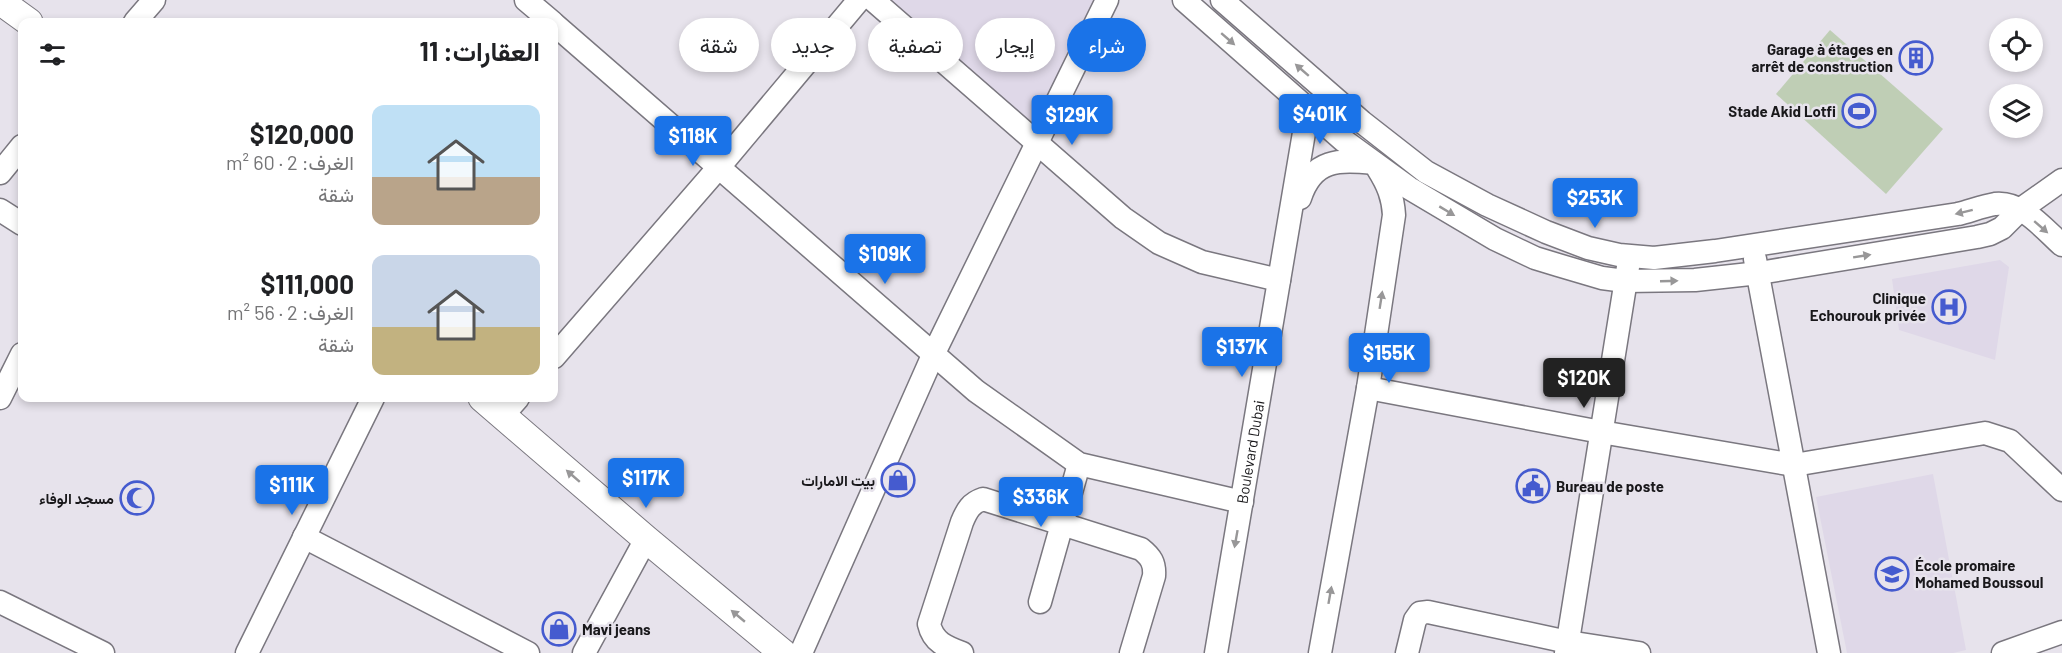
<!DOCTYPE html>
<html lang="ar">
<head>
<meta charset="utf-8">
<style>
	body { margin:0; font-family:Barlow,Vazirmatn,sans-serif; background:#f6f6f6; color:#202124; direction:rtl; height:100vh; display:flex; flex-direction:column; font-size:22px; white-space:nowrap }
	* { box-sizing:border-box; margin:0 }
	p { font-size:20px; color:#757577 }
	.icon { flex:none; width:33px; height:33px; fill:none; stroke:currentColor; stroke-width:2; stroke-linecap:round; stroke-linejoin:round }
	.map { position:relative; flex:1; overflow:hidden; direction:ltr }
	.side { position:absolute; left:18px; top:18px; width:540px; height:384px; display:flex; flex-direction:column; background:#fff; border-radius:12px; box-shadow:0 3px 9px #0003; direction:rtl }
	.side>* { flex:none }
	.guide { position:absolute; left:576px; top:18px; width:570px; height:54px; direction:rtl; display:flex; gap:12px }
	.controls { position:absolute; left:1989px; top:18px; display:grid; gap:12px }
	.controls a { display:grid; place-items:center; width:54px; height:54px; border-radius:50%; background:#fff; box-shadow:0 3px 9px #0003; font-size:30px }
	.price { position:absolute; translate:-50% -51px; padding:0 14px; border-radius:6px; background:#1a73e8; color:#fff; font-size:20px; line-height:39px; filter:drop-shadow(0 2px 3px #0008) }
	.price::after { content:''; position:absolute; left:50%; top:36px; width:18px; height:14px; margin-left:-9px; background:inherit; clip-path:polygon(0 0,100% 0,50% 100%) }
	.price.active { background:#222; color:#fff }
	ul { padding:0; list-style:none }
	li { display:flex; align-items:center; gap:18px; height:150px; padding:0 18px }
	li span { display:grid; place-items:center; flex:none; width:168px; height:120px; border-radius:12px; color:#555 }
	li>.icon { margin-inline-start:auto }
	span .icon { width:72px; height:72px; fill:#fffc; stroke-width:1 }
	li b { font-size:26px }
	h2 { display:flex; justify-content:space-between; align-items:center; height:72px; padding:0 18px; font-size:26px }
	.pill { padding:0 21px; border-radius:27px; background:#fff; box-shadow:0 3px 9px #0003; font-size:21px; line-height:54px }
	.pill.active { background:#1a73e8; color:#fff }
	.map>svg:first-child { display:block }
</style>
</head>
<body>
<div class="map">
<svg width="2062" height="653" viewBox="0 0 2062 653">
	<rect width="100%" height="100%" fill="#e7e3ec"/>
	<!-- built -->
	<path fill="#dfd8e8" d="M888,0H1099L1037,125L1021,119Z
		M2000,260L2009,267L1995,360L1899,330L1892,279Z
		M1933,474L1966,650L1953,653H1847L1816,497Z"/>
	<!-- park -->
	<path fill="#bfceb5" d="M1830,30L1943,129L1886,194L1776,94Z"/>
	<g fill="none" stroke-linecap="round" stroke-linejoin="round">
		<!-- minor casing -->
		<g stroke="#7a777f" stroke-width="25">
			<g id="minor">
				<path d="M526,0L552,22"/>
				<path d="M873,0L1123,218L1159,243L1202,262L1279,280"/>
				<path d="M1184,0L1343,140L1409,188L1495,239L1535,258L1558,265L1602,278L1625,281L1695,280L1759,273L1977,237L1990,234L2002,228L2021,209L2062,180"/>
				<path d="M1222,0L1362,122L1426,172L1487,205L1546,232L1588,248L1619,255L1654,258L1715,251L1958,214C1970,211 1983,206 1995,204C2022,201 2044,229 2062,245"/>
				<path d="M135,22L154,0"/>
				<path d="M554,24L976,391L1079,464L1242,502"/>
				<path d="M0,173L22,146"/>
				<path d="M1300,198C1313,158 1339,160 1374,163"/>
				<path d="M0,210L22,224"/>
				<path d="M1755,259L1829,653"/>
				<path d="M554,357L719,167L859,0"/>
				<path d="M1368,388L1601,432L1794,465L1985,433L2010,441L2062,490"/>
				<path d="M0,398L22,354"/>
				<path d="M503,415L518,398"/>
				<path d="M304,537L528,653"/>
				<path d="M0,602L103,653"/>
				<path d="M1040,602L1079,464"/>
				<path d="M247,653L373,398"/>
				<path d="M584,653L646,539"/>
				<path d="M801,653L934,353L1107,0"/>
				<path d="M962,653C946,647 933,642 929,624L962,522C967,510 971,503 983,499L1141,549C1151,557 1155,563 1154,576L1131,653"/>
				<path id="s1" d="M1216,653L1308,109"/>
				<path d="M1320,653L1368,388L1394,215C1393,197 1388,185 1378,169"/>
				<path d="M1407,653L1415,620L1420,613L1428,612L1568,642L1639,653"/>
				<path d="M1566,653L1628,267"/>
				<path d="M2003,653L2062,632"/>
			</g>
		</g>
		<!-- major casing -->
		<g stroke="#7a777f" stroke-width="29">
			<path id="major" d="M0,1L29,22
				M482,398L646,539L783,653"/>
		</g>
		<!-- minor -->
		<use href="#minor" stroke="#fff" stroke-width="22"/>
		<!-- major -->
		<use href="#major" stroke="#fff" stroke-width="27"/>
	</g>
	<!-- one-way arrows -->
	<defs><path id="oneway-solid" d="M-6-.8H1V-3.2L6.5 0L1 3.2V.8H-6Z" transform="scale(1.5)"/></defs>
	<g fill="#989798">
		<use href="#oneway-solid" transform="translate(1228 39) rotate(41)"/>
		<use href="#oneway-solid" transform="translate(1302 70) rotate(-139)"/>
		<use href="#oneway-solid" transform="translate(1447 211) rotate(31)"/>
		<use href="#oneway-solid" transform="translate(1964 212) rotate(166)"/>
		<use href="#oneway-solid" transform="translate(2041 227) rotate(41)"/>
		<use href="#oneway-solid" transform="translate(1862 256) rotate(-9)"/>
		<use href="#oneway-solid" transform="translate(1669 281) rotate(-2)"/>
		<use href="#oneway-solid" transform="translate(1381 300) rotate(-81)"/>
		<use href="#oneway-solid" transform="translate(573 476) rotate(-139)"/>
		<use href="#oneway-solid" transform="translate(1236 539) rotate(100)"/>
		<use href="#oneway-solid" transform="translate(1330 595) rotate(-80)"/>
		<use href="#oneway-solid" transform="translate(738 616) rotate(-140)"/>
	</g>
	<!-- icons -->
	<defs>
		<g id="building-ring" transform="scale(1.725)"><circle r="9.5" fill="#e7e3ec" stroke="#455bcf" stroke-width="1.5"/><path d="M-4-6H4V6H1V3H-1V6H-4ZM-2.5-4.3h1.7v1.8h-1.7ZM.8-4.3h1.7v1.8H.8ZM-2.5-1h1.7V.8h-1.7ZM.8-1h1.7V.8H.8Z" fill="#455bcf"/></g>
		<g id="stadium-ring" transform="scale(1.725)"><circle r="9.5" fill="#e7e3ec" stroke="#455bcf" stroke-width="1.5"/><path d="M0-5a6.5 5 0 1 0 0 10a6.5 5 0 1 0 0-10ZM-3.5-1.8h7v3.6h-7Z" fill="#455bcf"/></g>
		<g id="hospital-ring" transform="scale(1.725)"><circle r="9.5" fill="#e7e3ec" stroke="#455bcf" stroke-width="1.5"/><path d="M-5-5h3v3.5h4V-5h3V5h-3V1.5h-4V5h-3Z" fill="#455bcf"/></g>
		<g id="shop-ring" transform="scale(1.725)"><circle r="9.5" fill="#e7e3ec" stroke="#455bcf" stroke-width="1.5"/><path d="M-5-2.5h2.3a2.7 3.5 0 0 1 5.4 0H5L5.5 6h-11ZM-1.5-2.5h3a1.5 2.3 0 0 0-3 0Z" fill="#455bcf"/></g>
		<g id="civic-ring" transform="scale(1.725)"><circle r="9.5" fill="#e7e3ec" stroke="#455bcf" stroke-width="1.5"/><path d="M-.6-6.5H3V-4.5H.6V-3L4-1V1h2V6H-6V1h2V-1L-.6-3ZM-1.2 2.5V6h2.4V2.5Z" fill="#455bcf"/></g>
		<g id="mosque-ring" transform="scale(1.725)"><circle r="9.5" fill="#e7e3ec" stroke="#455bcf" stroke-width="1.5"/><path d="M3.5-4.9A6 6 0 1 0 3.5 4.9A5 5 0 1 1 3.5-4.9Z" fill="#455bcf"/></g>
		<g id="school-ring" transform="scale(1.725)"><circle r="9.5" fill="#e7e3ec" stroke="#455bcf" stroke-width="1.5"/><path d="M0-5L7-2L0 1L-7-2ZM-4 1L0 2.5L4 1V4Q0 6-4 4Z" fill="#455bcf"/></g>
	</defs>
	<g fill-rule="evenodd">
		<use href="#building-ring" x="1916" y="58"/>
		<use href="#stadium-ring" x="1859" y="111"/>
		<use href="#hospital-ring" x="1949" y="307"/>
		<use href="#shop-ring" x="898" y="480"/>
		<use href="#civic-ring" x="1533" y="486"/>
		<use href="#mosque-ring" x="137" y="498"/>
		<use href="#school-ring" x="1892" y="574"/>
		<use href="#shop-ring" x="559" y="629"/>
	</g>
	<g text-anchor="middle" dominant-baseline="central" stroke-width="5" stroke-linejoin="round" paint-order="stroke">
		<!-- poi labels -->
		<g font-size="15" font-weight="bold" fill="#19181b" stroke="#e7e3ec" text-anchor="end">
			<text x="1893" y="49">Garage à étages en<tspan x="1893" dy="17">arrêt de construction</tspan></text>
			<text x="1836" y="111">Stade Akid Lotfi</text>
			<text x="1926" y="298">Clinique<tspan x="1926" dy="17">Echourouk privée</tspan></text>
			<text x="875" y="480">بيت الامارات</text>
			<text x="1556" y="486" text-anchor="start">Bureau de poste</text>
			<text x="114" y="498">مسجد الوفاء</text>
			<text x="1915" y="565" text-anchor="start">École promaire<tspan x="1915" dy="17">Mohamed Boussoul</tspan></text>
			<text x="582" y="629" text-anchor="start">Mavi jeans</text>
		</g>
		<!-- street labels -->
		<g font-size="15" fill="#19181b" stroke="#e7e3ec">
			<text stroke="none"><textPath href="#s1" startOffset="204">Boulevard Dubai</textPath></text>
		</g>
	</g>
</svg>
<div class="controls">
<a><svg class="icon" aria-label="locate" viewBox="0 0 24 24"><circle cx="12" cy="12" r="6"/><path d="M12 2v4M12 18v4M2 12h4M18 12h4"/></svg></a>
<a><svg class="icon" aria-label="layers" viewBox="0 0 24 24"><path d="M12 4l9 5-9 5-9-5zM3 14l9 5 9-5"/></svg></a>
</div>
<b class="price" style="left:1320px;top:145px">$401K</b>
<b class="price" style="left:1072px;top:146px">$129K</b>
<b class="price" style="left:693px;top:167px">$118K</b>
<b class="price" style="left:1595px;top:229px">$253K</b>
<b class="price" style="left:885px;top:285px">$109K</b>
<b class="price" style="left:1242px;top:378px">$137K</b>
<b class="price" style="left:1389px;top:384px">$155K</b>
<b class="price active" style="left:1584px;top:409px">$120K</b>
<b class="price" style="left:646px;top:509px">$117K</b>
<b class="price" style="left:292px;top:516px">$111K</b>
<b class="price" style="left:1041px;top:528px">$336K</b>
<div class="guide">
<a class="pill active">شراء</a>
<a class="pill">إيجار</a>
<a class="pill">تصفية</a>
<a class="pill">جديد</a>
<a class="pill">شقة</a>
</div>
<section class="side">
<h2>العقارات: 11<svg class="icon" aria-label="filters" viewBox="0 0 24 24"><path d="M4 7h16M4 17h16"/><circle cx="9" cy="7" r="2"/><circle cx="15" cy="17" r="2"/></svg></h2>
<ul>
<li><span style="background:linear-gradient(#bfe0f5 60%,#b9a48a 0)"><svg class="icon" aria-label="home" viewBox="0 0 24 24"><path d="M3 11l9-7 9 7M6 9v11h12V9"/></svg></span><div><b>$120,000</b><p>الغرف: 2 · 60 m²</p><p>شقة</p></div></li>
<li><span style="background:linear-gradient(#c9d6e8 60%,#c2b280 0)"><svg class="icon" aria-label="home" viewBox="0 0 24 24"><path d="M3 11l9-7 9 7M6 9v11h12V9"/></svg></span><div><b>$111,000</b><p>الغرف: 2 · 56 m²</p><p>شقة</p></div></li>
</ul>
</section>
</div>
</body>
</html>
